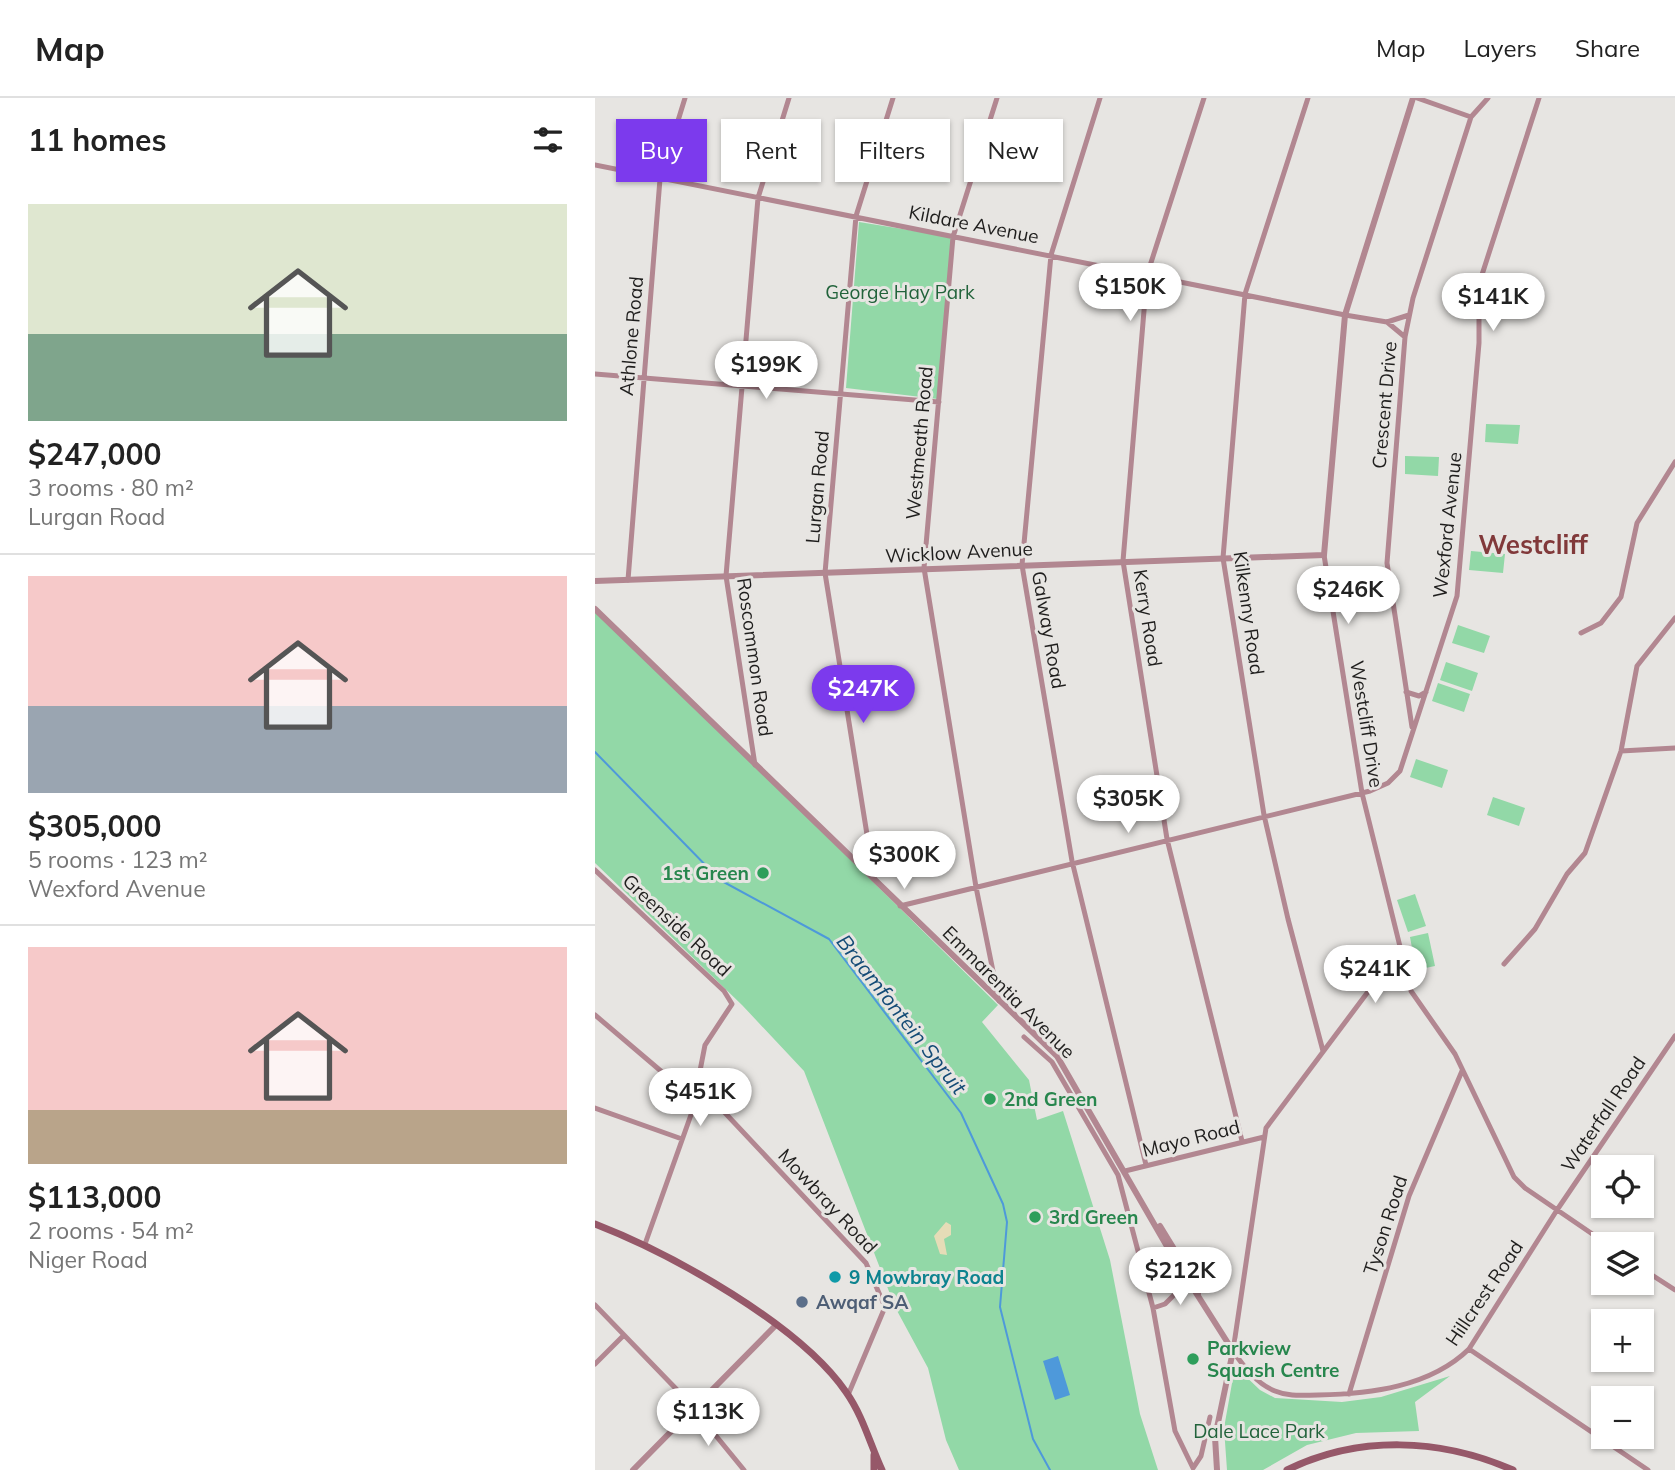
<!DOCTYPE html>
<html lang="en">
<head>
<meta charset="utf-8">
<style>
	body { margin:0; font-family:Mulish,sans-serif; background:#f2f2f2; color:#222; height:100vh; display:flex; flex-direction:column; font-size:26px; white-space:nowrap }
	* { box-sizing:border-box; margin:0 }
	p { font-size:23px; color:#767676 }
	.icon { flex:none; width:38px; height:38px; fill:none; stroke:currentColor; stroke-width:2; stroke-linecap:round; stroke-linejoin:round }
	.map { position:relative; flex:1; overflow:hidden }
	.side { display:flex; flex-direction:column; background:#fff; width:595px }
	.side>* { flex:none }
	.banner { position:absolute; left:21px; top:21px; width:665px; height:63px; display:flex; gap:14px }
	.fabs { position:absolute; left:996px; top:1057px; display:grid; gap:14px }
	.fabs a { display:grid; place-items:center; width:63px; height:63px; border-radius:0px; background:#fff; box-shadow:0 2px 5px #0004; font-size:35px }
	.price { position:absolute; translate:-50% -60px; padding:0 16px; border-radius:24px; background:#fff; color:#222; font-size:23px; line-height:46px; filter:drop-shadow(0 2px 4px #0008) }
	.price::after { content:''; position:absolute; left:50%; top:42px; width:21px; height:16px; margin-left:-10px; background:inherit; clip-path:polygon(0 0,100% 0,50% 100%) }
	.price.current { background:#7c3aed; color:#fff }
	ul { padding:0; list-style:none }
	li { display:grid; align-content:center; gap:14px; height:371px; padding:0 28px }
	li+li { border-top:2px solid #e0e0e0 }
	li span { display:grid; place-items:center; height:217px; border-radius:0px; color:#555 }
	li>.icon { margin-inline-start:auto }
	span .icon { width:126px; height:126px; fill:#fffc; stroke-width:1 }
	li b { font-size:30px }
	h2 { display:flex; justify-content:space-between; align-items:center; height:84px; padding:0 28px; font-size:30px }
	.pill { padding:0 24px; border-radius:0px; background:#fff; box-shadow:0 2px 5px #0004; font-size:24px; line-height:63px }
	.pill.current { background:#7c3aed; color:#fff }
	header { display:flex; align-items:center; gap:42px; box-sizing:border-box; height:98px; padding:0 35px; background:#fff; border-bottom:2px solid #e0e0e0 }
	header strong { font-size:33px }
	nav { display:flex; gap:38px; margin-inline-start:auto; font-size:24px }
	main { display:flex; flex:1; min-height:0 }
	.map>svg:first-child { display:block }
</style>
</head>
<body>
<header>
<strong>Map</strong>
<nav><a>Map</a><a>Layers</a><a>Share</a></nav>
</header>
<main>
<section class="side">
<h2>11 homes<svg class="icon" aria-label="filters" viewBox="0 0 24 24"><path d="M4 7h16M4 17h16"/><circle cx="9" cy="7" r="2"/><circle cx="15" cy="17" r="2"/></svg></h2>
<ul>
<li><span style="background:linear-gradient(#dfe7d0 60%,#7fa58c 0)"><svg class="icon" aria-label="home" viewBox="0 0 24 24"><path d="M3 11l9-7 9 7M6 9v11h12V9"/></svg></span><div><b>$247,000</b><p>3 rooms · 80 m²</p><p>Lurgan Road</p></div></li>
<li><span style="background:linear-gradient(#f6c9c9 60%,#9aa5b1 0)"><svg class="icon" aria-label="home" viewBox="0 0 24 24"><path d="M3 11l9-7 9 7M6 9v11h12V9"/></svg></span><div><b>$305,000</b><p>5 rooms · 123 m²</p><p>Wexford Avenue</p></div></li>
<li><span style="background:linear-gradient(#f6c9c9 75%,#b9a48a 0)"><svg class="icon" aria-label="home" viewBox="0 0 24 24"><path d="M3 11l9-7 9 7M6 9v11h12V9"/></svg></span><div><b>$113,000</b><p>2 rooms · 54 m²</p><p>Niger Road</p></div></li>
</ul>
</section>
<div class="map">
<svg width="1080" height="1372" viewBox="0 0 1080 1372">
	<rect width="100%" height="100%" fill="#e7e5e2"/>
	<!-- green -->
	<path fill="#92d8a7" d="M264,124L357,139L343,301L251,290Z
		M891,326L925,327L923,346L890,344Z
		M810,358L844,359L843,378L810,376Z
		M876,453L910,456L908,475L874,472Z
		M0,510L403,907L387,924L434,982L442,1022L468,1013L515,1162L545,1316L563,1372H364L351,1342L333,1270L300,1209L209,973L147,907L0,765Z
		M863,527L895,538L889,555L857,545Z
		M851,564L883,575L877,593L845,582Z
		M843,585L875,596L869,614L837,603Z
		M821,661L853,672L847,690L815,679Z
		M898,699L930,710L924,728L892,717Z
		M820,796L831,828L813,834L802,802Z
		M833,835L840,868L821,872L815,839Z
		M643,1271L665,1292L680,1300L747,1304L786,1299L855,1278L820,1304L824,1333L761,1335L712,1347L668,1372H632L629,1330L639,1274Z"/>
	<!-- sand -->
	<path fill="#e6dcb7" d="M351,1124L356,1127V1137L349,1141L352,1157L345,1156L339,1138Z"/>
	<!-- water -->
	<path fill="#4e99da" d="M463,1258L475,1297L460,1302L448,1263Z"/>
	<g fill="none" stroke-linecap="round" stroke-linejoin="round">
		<!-- stream -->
		<path stroke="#4e99da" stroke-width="2" d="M0,654L125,782L234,841L366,1015L408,1106L412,1124L405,1209L438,1341L455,1372"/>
		<!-- minor -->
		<path stroke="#b28791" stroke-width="5" d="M402,0L358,139L329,470L381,789L404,903
			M505,0L456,157L427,467L477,763L551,1067
			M609,0L552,177L528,463L572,741L647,1043
			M713,0L650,196L628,460L669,717L693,821L728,953
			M822,0L876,19
			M0,67L750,217L792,224L814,217
			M792,224L810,239
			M0,276L344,304
			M729,457L767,695L816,893L860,956L919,1079L930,1090L1012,1146
			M33,482L65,81L90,0
			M986,535L1006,525L1026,499L1042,425L1080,364
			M811,594L824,598L831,594
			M817,629L792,465L810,239L818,200L876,19L893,0
			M1026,653L1080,650
			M160,667L131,478L163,100L194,0
			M0,772L129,893L137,906L110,947L97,1014L50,1146
			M279,780L230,475L261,118L298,0
			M305,808L775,693L793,685L805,673L862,498L884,245V186L944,0
			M805,851L671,1030L638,1253C649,1269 662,1286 680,1293C694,1299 709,1297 723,1297C775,1296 835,1289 874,1251L962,1112L1080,938
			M909,866L940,831L972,776L990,755L1026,653L1042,568L1080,520
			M785,880L815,889
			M0,917L80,985L117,1001L271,1165L290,1209L253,1297
			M429,939L457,964L523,1077L558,1210L580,1333L598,1370L606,1358L615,1319
			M0,1010L87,1041
			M530,1073L669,1039
			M1046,1170L1080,1192
			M0,1207L88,1298
			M558,1210L570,1206L596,1180
			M874,1251L1053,1372
			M0,1266L29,1237
			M754,1296L814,1098L867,973
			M99,1311L149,1372"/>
		<!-- tertiary -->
		<path stroke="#b28791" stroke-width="6" d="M0,483L729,457L750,217L818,0
			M0,511L462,958L577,1157L638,1253L620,1339L622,1372
			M565,1128L601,1187L603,1196
			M38,1372L181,1227"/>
		<!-- secondary -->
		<path stroke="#965869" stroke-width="7" d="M0,1126C77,1156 204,1226 251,1294C268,1318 275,1346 287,1372
			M279,1357V1372
			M692,1372C764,1337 845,1340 918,1372"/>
	</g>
	<!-- markers -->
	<g fill="#2e9e5b" stroke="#e7e5e2" stroke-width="2.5">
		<circle cx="168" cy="775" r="7"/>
		<circle cx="395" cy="1001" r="7"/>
		<circle cx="440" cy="1119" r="7"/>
		<circle cx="598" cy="1261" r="7"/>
	</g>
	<circle fill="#0f9aa8" stroke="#e7e5e2" stroke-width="2.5" cx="240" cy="1179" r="7"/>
	<circle fill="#5c6f8a" stroke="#e7e5e2" stroke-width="2.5" cx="207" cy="1204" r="7"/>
	<g text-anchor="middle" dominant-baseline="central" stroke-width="6" stroke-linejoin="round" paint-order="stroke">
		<!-- street labels -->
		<g font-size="19" fill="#1f1e1d" stroke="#e7e5e2">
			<text transform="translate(379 126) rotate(11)">Kildare Avenue</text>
			<text transform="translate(36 238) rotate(-85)">Athlone Road</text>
			<text transform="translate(789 307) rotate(-85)">Crescent Drive</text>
			<text transform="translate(324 345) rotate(-85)">Westmeath Road</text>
			<text transform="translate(222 389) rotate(-85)">Lurgan Road</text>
			<text transform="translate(852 427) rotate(-84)">Wexford Avenue</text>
			<text transform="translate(364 454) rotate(-3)">Wicklow Avenue</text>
			<text transform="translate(654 515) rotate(82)">Kilkenny Road</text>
			<text transform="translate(553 520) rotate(81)">Kerry Road</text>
			<text transform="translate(454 532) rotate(80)">Galway Road</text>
			<text transform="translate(160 559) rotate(82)">Roscommon Road</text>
			<text transform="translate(772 626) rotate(81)">Westcliff Drive</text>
			<text transform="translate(82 827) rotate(43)">Greenside Road</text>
			<text transform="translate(414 894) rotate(45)">Emmarentia Avenue</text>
			<text transform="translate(1008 1016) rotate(-56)">Waterfall Road</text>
			<text transform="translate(596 1040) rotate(-14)">Mayo Road</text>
			<text transform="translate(233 1103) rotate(47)">Mowbray Road</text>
			<text transform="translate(790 1127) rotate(-72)">Tyson Road</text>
			<text transform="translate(889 1195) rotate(-56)">Hillcrest Road</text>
		</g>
		<!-- park labels -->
		<g font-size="19" fill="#22633b" stroke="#e7e5e2">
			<text x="305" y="194">George Hay Park</text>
			<text x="664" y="1333">Dale Lace Park</text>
		</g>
		<!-- leisure labels -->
		<g font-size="19" font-weight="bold" fill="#27864d" stroke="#e7e5e2" text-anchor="start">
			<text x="154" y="775" text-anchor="end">1st Green</text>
			<text x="409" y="1001">2nd Green</text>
			<text x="454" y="1119">3rd Green</text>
			<text x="612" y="1250">Parkview<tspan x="612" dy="22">Squash Centre</tspan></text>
		</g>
		<!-- culture labels -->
		<g font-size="19" font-weight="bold" fill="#0d838f" stroke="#e7e5e2" text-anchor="start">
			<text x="254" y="1179">9 Mowbray Road</text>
		</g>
		<!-- service labels -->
		<g font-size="19" font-weight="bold" fill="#4e5e75" stroke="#e7e5e2" text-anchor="start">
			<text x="221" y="1204">Awqaf SA</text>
		</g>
		<!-- water labels -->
		<g font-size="21" font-style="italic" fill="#144b76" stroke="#e7e5e2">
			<text transform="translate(307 916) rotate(52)">Braamfontein Spruit</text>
		</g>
		<!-- district labels -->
		<g font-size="26" font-weight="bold" fill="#81393a" stroke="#e7e5e2">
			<text x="938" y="446">Westcliff</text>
		</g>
	</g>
</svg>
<div class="fabs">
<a><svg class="icon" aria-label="locate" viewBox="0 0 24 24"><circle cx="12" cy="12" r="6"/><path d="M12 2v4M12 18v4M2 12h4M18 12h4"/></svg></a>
<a><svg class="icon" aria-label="layers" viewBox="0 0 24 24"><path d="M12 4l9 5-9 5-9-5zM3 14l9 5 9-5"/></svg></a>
<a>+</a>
<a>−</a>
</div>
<b class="price" style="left:535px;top:225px">$150K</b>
<b class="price" style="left:898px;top:235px">$141K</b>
<b class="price" style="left:171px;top:303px">$199K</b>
<b class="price" style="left:753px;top:528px">$246K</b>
<b class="price current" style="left:268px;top:627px">$247K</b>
<b class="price" style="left:533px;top:737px">$305K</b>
<b class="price" style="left:309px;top:793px">$300K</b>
<b class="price" style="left:780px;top:907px">$241K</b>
<b class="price" style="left:105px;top:1030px">$451K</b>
<b class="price" style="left:585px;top:1209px">$212K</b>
<b class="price" style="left:113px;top:1350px">$113K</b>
<div class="banner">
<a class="pill current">Buy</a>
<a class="pill">Rent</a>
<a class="pill">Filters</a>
<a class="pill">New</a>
</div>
</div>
</main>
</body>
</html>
